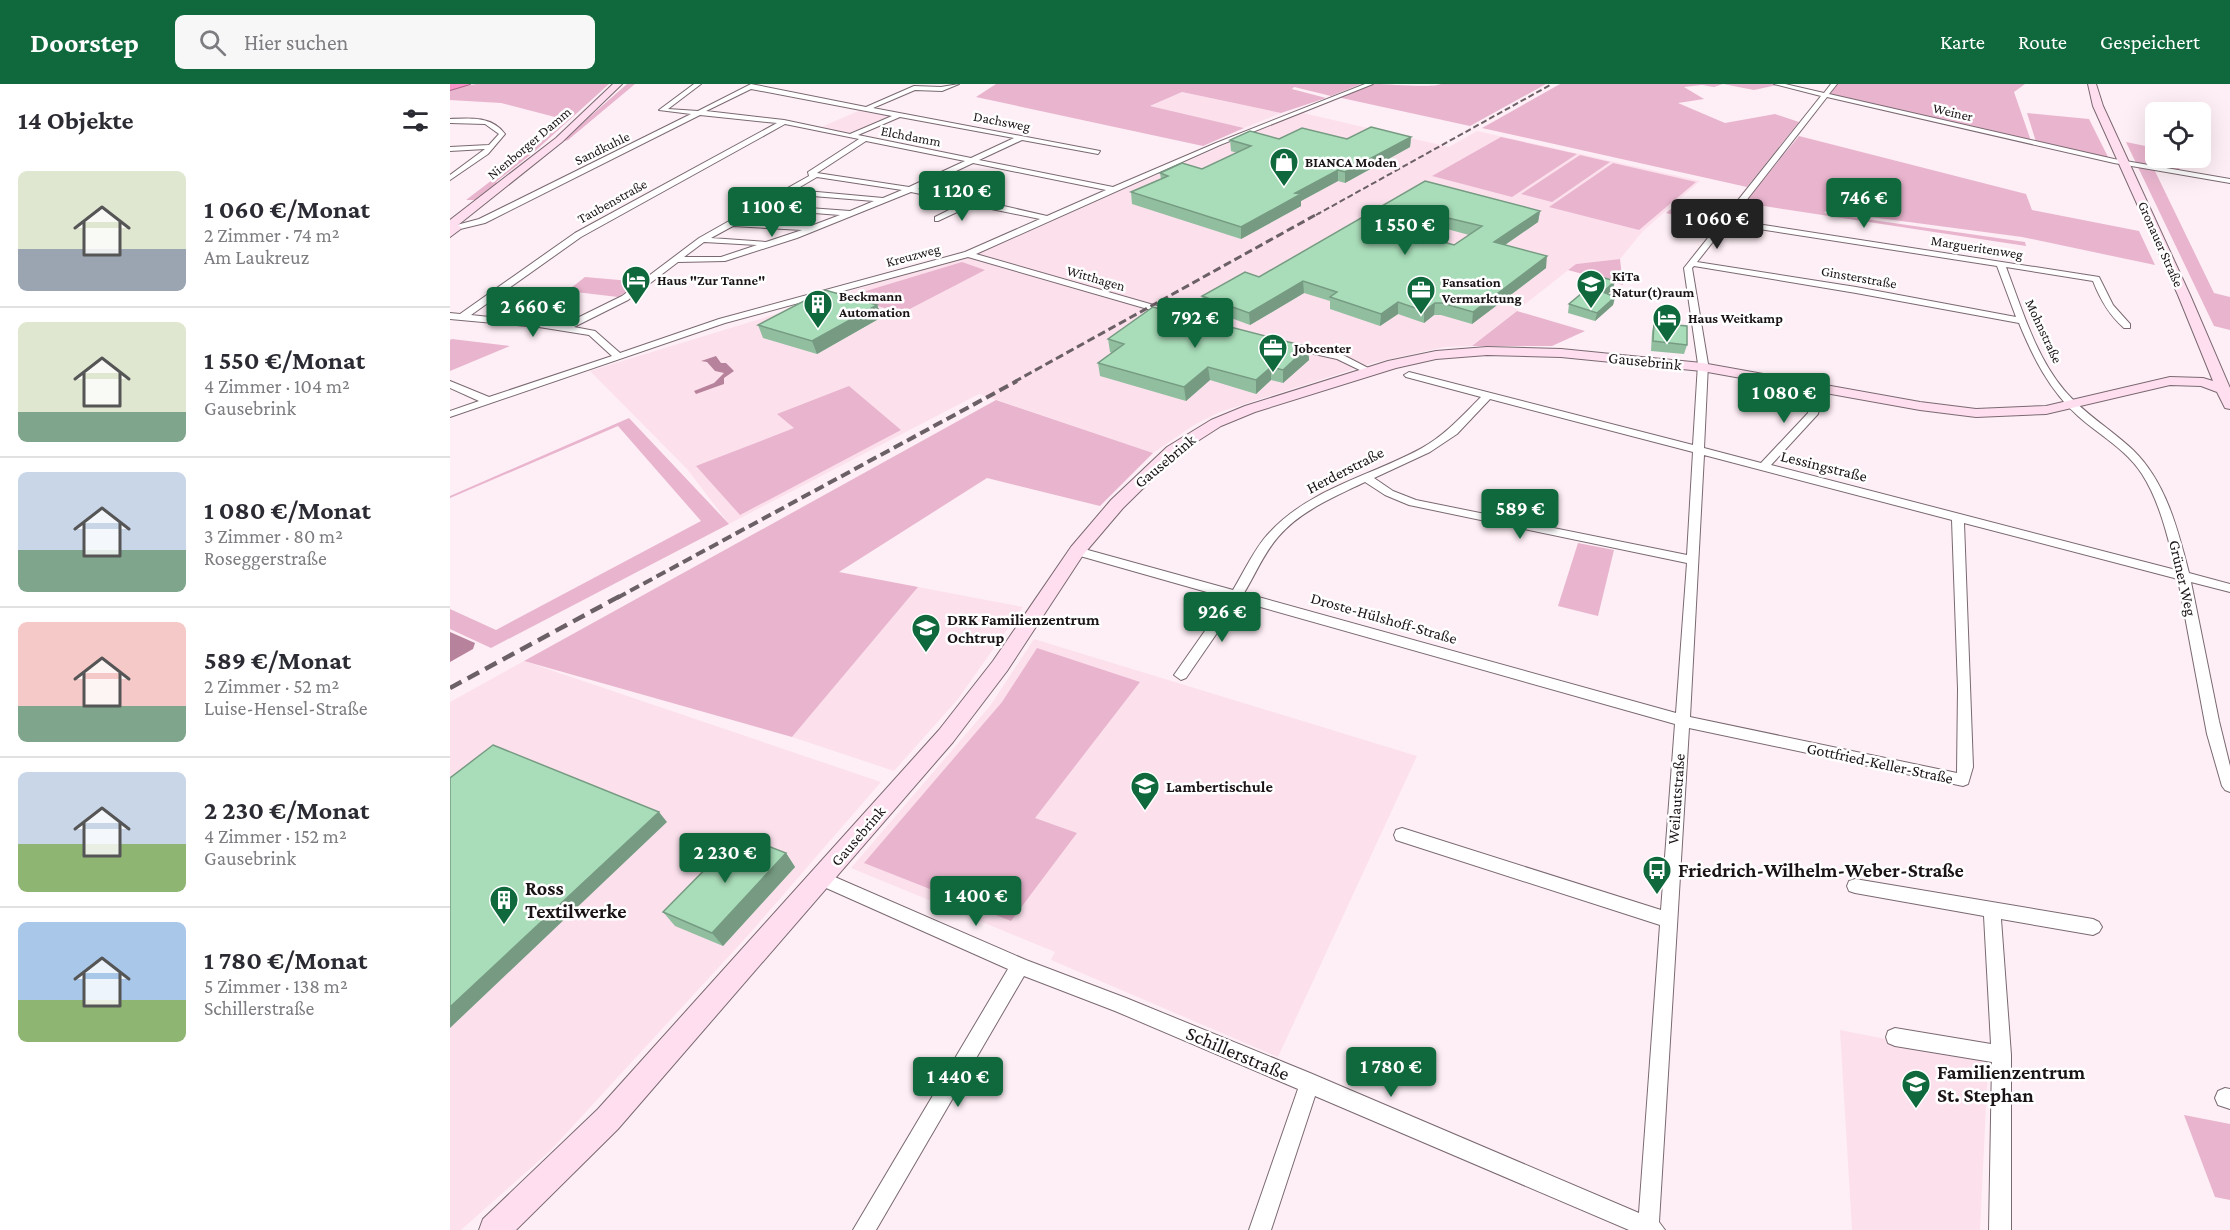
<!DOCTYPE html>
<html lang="de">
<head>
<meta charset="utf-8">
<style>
	body { margin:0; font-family:"Crimson Pro",serif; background:#f7f7f7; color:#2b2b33; height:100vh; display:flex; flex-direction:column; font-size:22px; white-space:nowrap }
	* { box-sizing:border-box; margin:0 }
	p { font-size:20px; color:#7c7c81 }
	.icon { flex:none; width:33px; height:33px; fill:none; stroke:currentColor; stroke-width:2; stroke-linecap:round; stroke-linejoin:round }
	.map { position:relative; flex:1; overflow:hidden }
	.details { display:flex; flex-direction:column; background:#fff; width:450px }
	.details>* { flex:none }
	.fabs { position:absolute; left:1695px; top:18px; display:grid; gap:12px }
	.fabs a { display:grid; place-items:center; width:66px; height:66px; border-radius:9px; background:#fff; box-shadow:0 6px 24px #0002; font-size:30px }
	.price { position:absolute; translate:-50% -51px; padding:0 14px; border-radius:6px; background:#0f693c; color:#fff; font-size:20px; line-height:39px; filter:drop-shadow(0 2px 3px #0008) }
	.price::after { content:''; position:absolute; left:50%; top:36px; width:18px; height:14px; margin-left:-9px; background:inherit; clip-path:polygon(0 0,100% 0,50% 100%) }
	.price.selected { background:#222; color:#fff }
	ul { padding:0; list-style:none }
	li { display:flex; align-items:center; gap:18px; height:150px; padding:0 18px }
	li+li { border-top:2px solid #e1e1e2 }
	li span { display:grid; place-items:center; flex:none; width:168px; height:120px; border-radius:9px; color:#555 }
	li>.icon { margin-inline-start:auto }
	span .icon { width:72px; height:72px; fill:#fffc; stroke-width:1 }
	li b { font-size:26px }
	h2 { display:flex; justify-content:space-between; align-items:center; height:72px; padding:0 18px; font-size:26px }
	header { display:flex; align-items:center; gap:36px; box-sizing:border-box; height:84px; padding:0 30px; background:#0f693c; color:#fff }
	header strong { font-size:28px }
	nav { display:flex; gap:33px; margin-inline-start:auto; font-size:21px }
	.search { width:420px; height:54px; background:#f7f7f7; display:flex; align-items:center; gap:15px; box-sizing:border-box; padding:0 21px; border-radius:9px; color:#7c7c81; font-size:22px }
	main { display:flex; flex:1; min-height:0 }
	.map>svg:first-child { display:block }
</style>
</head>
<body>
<header>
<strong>Doorstep</strong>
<div class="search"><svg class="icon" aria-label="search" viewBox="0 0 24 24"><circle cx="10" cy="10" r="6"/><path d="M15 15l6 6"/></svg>Hier suchen</div>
<nav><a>Karte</a><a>Route</a><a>Gespeichert</a></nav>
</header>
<main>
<section class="details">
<h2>14 Objekte<svg class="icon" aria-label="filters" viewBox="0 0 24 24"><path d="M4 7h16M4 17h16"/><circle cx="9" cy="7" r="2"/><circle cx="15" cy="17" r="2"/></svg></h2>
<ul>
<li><span style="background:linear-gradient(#dfe7d0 65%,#9aa5b1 0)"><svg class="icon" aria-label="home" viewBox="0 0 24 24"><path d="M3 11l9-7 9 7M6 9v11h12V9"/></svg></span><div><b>1 060 €/Monat</b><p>2 Zimmer · 74 m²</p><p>Am Laukreuz</p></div></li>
<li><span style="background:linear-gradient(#dfe7d0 75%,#7fa58c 0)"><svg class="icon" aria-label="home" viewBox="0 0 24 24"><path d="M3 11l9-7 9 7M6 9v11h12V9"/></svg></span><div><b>1 550 €/Monat</b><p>4 Zimmer · 104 m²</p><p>Gausebrink</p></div></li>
<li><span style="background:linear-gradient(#c9d6e8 65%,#7fa58c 0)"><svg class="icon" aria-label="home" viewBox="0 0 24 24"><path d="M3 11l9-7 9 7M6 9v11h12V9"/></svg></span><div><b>1 080 €/Monat</b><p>3 Zimmer · 80 m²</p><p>Roseggerstraße</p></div></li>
<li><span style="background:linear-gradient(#f6c9c9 70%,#7fa58c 0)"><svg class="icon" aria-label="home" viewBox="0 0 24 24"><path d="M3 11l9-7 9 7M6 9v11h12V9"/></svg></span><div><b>589 €/Monat</b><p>2 Zimmer · 52 m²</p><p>Luise-Hensel-Straße</p></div></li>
<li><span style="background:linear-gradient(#c9d6e8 60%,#8fb573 0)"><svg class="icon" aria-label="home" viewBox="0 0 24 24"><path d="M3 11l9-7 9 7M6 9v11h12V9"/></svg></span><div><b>2 230 €/Monat</b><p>4 Zimmer · 152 m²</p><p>Gausebrink</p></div></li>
<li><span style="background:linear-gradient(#a9c7e8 65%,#8fb573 0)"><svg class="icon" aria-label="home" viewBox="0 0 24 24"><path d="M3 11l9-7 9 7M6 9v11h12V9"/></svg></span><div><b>1 780 €/Monat</b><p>5 Zimmer · 138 m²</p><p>Schillerstraße</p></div></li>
</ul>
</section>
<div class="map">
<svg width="1780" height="1146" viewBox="0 0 1780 1146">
	<rect width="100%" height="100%" fill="#feeef5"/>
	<!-- built -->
	<path fill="#fce1ed" d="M732,8L831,29L794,44L699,23Z
		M413,25L441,32L400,49L369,44Z
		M849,28L999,63L1027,47L1250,97L1193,147L1170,175L1126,180L1022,262L994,263L923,279L770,328L744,341L703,369L529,310L279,440L237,385L140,287L541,164Z
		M468,503L573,523L508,615L444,687L342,653Z
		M584,555L967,672L828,973L601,876L605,868L401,784L540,622Z
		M74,577L431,698L301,848L101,1066L11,1146H0V618Z
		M1390,946L1528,973L1538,983L1530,1146H1402Z"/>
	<!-- green -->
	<path fill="#e9b5ce" d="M26,0H159L84,68L46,98L49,101L32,116H16L72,73L107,37L105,33L51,19L0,16V5Z
		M177,0H185L118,56L111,58Z
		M546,0H911L881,12L844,3L842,5L876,14L831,29L732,8L700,22L794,44L753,62L526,13Z
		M925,0C939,0 982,4 991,0H1096L1020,42L887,13Z
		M1110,0H1323L1327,1L1304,6L1273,0L1264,3L1252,1L1234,3L1254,15L1228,19L1275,39L1325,30L1349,38L1297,103L1032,44Z
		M1385,0H1575L1564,8L1581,57L1378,12Z
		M1577,29L1639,35L1659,75L1586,58Z
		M1349,52L1576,110L1582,126L1689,147L1705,181L1572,153L1376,127L1374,129L1575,158L1576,162L1294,119Z
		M1051,53L1127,70L1062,113L982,92Z
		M1676,58L1705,64L1706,74H1726L1730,87L1703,83L1764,209L1780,213V246L1764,242Z
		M1130,71L1160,78L1102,118L1071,110Z
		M1163,79L1246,98L1189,146L1099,123Z
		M1228,119L1274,129L1265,140L1216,129Z
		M1170,175L1173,201L1118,186L1126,180Z
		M512,178L535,186L452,229L396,213Z
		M135,193L192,198L168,213L117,207Z
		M1067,227L1135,247L1102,262H1022Z
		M2,255L60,262L0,287V256Z
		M399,302L451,346L290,431L246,382L344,344L327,330Z
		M546,316L703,369L650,422L537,394L389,488L468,503L342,653L74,577Z
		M179,334L279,440L41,564L0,545V525L46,546L251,437L168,342L0,414V412Z
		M1128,459L1164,466L1148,532L1108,522Z
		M587,564L690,598L585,734L627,749L561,837L414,779L552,618Z
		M1734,1031L1780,1040V1116L1765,1113Z"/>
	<!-- water -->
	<path fill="#b7829b" d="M266,272L271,279H276L284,287L274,294V300L246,310L244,307L264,299L274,289L265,287L257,278L251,277Z
		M0,548L25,559L23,565L0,578Z"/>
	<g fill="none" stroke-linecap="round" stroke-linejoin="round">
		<!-- street casing -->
		<g stroke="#7a6971" stroke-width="2">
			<path id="street" d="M244,0H251L218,25L248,27L301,0L416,23L464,2L491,3L509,0L492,7L465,6L423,24L650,67L648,70L572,56L529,76L663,103L766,59L915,0H923L770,61L526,170L721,226V230H715L518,173L275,239L0,333V327L29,317L0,304V297L39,313L162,272L139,251L89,243L0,235V229L10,230L125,149L327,39L250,31L35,139L6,146L2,144L3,142L29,135L241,30L209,26ZM301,5L442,32L400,50L334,36L256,27ZM450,33L564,54L521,74L408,51ZM335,40L409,55L358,88L359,92L249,154L172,212L113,241L21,231L131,153ZM416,57L515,77L459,103L367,89ZM523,79L656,106L597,132L523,115L468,105ZM367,93L452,106L433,114L345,106ZM461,108L513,119L485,133V137H488L522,121L590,135L515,168L269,235L170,269L145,247L124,243L178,216L228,178L275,177L347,154ZM338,110L424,117L400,127L318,121ZM311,125L390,131L361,142L290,137ZM283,142L352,146L316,158L261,154ZM254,158L307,161L271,173H234Z
				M1324,0H1335L1374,9L1381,0H1387L1379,10L1664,75L1780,95V99L1664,79L1377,13L1281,136L1649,193L1663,221L1680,240V244H1674C1659,231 1650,215 1643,197L1556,183C1572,225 1585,271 1614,306C1634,330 1661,345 1683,366C1716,398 1728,446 1739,489L1780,500V508L1741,498L1769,637L1780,682V708L1775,706L1772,702L1757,650L1728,495L1514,439L1523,683L1518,700L1513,702L1239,644L1209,1138L1215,1146H1179L865,1012L821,1146H799L848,1005L665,927L574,892L426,1146H403L558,885L365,799L363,794L365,789L371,787L576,876L676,914L860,989L1189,1129L1210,841L952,758L946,756L944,751L946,746L952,744L1211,826L1225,640L789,517L736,594L731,596L724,591L778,514L623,470L621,467L627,463L783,506C794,488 805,463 820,448C861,404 921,392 972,364C995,351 1012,332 1031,313L956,293L954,291L959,288L1243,361L1248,280L1234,184L1371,12ZM1277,140L1547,182L1566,233L1406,203L1247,178ZM1244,182L1406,209L1569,239C1583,273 1599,306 1628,332C1649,351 1676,365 1692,390C1710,418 1718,454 1726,486L1321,381L1368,330L1373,304L1372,302H1364L1363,304L1358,329L1311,379L1254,364L1258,280L1242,184ZM1040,315L1243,368L1237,471L966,416L943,407L924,394L980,368L1007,350ZM1254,371L1502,436L1508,605L1507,689L1240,633ZM915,398L935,411L959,421L1237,479L1226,629L794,509C805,491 814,469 828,453C850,427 884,413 915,398Z
				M0,35C20,34 42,32 55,50L38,70L0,96V91L35,65L0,67V63L39,61L49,50L35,40L0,39Z
				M840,259L893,271L924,287L916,289L887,275L837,264L835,262Z
				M1405,795L1643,835L1649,838L1652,843L1649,848L1643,851L1551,835L1561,971V1146H1539L1542,978L1445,962L1438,959L1436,953L1438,947L1445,944L1541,960L1534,832L1405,809L1399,807L1397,802L1399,797Z
				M1775,1004L1780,1005V1025L1768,1021L1765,1014L1768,1007Z"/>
		</g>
		<!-- secondary casing -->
		<g stroke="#7a6971" stroke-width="2">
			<path id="secondary" d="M163,0H172L112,58L8,141L12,144L0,153V136L106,54Z
				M1638,0H1646L1653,22L1740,211L1780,304V325L1775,324L1767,308L1751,302L1720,301L1596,330L1526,333L1470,326L1252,287L1111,273L1037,271L986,275L946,284L805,328L771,342L729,369L673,424L633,471L557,587L503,658L168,1045L66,1146H29L33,1135L148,1025L489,646L543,577L621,463L661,416L717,363L761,336L795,322L938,277L986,267L1037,263L1111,265L1252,279L1470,318L1526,325L1596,322L1720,293L1753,294L1763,297L1728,211L1643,22Z"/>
		</g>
		<!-- highway casing -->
		<g stroke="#af678b" stroke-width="2">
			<path id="highway" d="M0,0H20L0,6Z"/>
		</g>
		<!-- street -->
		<use href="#street" fill="#fff" fill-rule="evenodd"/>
		<!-- secondary -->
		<use href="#secondary" fill="#ffdfef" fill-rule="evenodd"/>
		<!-- highway -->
		<use href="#highway" fill="#fe94ca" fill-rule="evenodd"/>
		<!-- rail-far3 -->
		<path stroke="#6b6065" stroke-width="2" stroke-dasharray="6 3" stroke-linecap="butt" d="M866,131L1102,0"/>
		<!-- rail-far2 -->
		<path stroke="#6b6065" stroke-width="3" stroke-dasharray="8 4" stroke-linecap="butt" d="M564,298L869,129"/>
		<!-- rail-far1 -->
		<path stroke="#6b6065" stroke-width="4" stroke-dasharray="10 5" stroke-linecap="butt" d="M167,514L567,297"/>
		<!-- rail -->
		<path stroke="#6b6065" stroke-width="4.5" stroke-dasharray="13 7" stroke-linecap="butt" d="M0,604L170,512"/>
	</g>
	<!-- wall -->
	<path fill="#91be9f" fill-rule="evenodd" d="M961,53L960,63L895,99L888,97L851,117V122L791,155L682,120L681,108L711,95L710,89L752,85L787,69L781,67L780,56L829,55H897Z
		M975,97L1090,127L1088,138L1055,161L1096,184L1022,240L991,231H984L974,239L948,230L930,242L880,225V217L854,209L800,241L754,224L752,212L809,193ZM962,135L997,145L1019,151L1004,161L947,144Z
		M1163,205L1158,210L1165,213L1163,221L1145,237L1118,229L1119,220Z
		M427,221L432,233L367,270L313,254L308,241Z
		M1204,239L1237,261L1234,270L1201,267L1202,248Z
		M658,255L858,263L859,276L833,299L821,296L806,310L760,296L736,317L650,292L648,279L662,269L660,268Z
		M336,769L345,783L273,862L225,842L213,828Z"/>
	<!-- shaded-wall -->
	<path fill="#769b82" d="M961,53L960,63L895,99V88Z
		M888,86V97L851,117V122L791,155V143L845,109Z
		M962,124V135L934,152V141Z
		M1090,127L1088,138L1043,169L1044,158Z
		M1097,172L1096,184L1022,240L1023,228Z
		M853,197L854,209L800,241L799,229Z
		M1165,197L1163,205L1151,216L1153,208Z
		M1165,213L1163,221L1145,237L1147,229Z
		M948,218V230L930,242L931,230Z
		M985,219L984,231L974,239V227Z
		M427,221L432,233L367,270L362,257Z
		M858,263L859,276L833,299V286Z
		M758,283L760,296L736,317L734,303Z
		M821,283V296L806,310V296Z
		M209,728L217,738L0,944V923Z
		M336,769L345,783L273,862L262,849Z"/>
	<!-- building -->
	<path fill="#a9ddb9" stroke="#769b82" stroke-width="1.5" fill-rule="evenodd" d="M921,43L961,53L895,88L888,86L845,109L851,110L791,143L681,108L718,92L710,89L732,79L752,85L801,62L780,56L800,47L829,55L852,44L897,55Z
		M975,97L1090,127L1044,158L1097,172L1023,228L992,219H985L974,227L948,218L931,230L880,213L887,208L853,197L799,229L752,212L795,188L809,193ZM962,124L998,134L1032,142L1004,161L934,141Z
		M1151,193L1165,197L1153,208L1165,213L1147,229L1119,220Z
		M375,206L427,221L362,257L308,241Z
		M703,223L858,263L833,286L821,283L806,296L758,283L734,303L648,279L674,260L658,255Z
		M1204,239L1237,242V261L1203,257Z
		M43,661L209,728L0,923V694Z
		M289,751L336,769L262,849L213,828Z"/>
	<!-- icons -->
	<defs>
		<g id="shop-pin" transform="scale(1.5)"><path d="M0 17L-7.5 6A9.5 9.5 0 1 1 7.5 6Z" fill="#0f693c" stroke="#fff"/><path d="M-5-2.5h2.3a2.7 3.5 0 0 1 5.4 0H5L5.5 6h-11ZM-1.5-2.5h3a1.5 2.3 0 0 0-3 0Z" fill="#fff"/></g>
		<g id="hotel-pin" transform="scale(1.5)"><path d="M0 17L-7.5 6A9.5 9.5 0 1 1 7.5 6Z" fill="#0f693c" stroke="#fff"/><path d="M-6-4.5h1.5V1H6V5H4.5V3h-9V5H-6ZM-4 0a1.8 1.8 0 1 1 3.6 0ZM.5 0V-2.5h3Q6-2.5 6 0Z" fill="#fff"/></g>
		<g id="school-pin" transform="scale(1.5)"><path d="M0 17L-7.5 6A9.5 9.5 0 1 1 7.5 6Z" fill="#0f693c" stroke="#fff"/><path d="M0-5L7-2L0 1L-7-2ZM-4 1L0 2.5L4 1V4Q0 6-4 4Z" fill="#fff"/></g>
		<g id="office-pin" transform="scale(1.5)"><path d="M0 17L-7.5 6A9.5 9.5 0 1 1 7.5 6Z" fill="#0f693c" stroke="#fff"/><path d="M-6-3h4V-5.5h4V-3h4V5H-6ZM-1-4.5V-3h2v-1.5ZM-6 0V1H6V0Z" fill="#fff"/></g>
		<g id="building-pin" transform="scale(1.5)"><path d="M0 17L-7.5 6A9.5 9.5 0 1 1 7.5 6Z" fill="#0f693c" stroke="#fff"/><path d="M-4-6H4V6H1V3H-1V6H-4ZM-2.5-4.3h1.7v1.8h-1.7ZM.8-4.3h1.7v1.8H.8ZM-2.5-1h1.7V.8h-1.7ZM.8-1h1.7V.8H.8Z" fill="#fff"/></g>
		<g id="bus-pin" transform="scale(1.5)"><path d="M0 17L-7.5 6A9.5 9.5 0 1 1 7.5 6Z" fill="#0f693c" stroke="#fff"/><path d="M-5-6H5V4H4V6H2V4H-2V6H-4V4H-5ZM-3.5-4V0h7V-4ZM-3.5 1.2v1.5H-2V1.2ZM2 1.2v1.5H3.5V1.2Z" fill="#fff"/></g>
	</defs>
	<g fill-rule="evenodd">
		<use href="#shop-pin" x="834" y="78"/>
		<use href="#hotel-pin" x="186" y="196"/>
		<use href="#school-pin" x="1141" y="200"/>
		<use href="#office-pin" x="971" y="206"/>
		<use href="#building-pin" x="368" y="220"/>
		<use href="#hotel-pin" x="1217" y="234"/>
		<use href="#office-pin" x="823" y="264"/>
		<use href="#school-pin" x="476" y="544"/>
		<use href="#school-pin" x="695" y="702"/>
		<use href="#bus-pin" x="1207" y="786"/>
		<use href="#building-pin" x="54" y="816"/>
		<use href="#school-pin" x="1466" y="1000"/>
	</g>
	<g text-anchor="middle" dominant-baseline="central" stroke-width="5" stroke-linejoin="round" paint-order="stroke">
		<!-- far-street labels -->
		<g font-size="14" fill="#1b1417" stroke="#fff">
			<text transform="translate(1503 28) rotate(13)">Weiner</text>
			<text transform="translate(552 37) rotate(11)">Dachsweg</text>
			<text transform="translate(461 52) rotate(11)">Elchdamm</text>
			<text transform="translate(79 59) rotate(-40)">Nienborger Damm</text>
			<text transform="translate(152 64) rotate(-26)">Sandkuhle</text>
			<text transform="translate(162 117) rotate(-29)">Taubenstraße</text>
			<text transform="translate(1711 160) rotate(66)">Gronauer Straße</text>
			<text transform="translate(1527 163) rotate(9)">Margueritenweg</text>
			<text transform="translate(463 171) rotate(-15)">Kreuzweg</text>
			<text transform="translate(1409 193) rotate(10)">Ginsterstraße</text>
			<text transform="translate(646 194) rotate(16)">Witthagen</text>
			<text transform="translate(1594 247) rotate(65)">Mohnstraße</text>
		</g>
		<!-- far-poi labels -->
		<g font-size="14" font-weight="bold" fill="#1b1417" stroke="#fff" text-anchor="start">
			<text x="855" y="78">BIANCA Moden</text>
			<text x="1162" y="192">KiTa<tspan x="1162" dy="16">Natur(t)raum</tspan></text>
			<text x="207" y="196">Haus "Zur Tanne"</text>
			<text x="992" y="198">Fansation<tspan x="992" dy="16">Vermarktung</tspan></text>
			<text x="389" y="212">Beckmann<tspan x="389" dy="16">Automation</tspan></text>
			<text x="1238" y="234">Haus Weitkamp</text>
			<text x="844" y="264">Jobcenter</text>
		</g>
		<!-- street labels -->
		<g font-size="16" fill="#1b1417" stroke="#fff">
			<text transform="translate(1195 277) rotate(6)">Gausebrink</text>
			<text transform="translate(715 377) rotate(-40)">Gausebrink</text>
			<text transform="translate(1374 382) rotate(14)">Lessingstraße</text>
			<text transform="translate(895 386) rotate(-27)">Herderstraße</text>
			<text transform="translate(1733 494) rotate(77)">Grüner Weg</text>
			<text transform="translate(934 534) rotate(16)">Droste-Hülshoff-Straße</text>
			<text transform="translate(1430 679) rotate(12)">Gottfried-Keller-Straße</text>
			<text transform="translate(1226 715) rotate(-86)">Weilautstraße</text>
			<text transform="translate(408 752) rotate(-49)">Gausebrink</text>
		</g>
		<!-- poi labels -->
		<g font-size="16" font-weight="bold" fill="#1b1417" stroke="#fff" text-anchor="start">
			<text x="497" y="535">DRK Familienzentrum<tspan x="497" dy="18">Ochtrup</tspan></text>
			<text x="716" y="702">Lambertischule</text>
		</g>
		<!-- near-poi labels -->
		<g font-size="20" font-weight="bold" fill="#1b1417" stroke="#fff" text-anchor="start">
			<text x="1228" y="786">Friedrich-Wilhelm-Weber-Straße</text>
			<text x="75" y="804">Ross<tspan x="75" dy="23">Textilwerke</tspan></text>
			<text x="1487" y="988">Familienzentrum<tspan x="1487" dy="23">St. Stephan</tspan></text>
		</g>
		<!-- near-street labels -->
		<g font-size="20" fill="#1b1417" stroke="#fff">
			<text transform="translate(788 969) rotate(23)">Schillerstraße</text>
		</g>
	</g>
</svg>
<div class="fabs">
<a><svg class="icon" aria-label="locate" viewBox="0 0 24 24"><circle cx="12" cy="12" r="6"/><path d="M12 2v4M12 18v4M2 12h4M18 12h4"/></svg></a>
</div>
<b class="price" style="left:512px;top:138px">1 120 €</b>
<b class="price" style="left:1414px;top:145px">746 €</b>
<b class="price" style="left:322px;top:154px">1 100 €</b>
<b class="price selected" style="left:1267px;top:166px">1 060 €</b>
<b class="price" style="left:955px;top:172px">1 550 €</b>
<b class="price" style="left:83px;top:254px">2 660 €</b>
<b class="price" style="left:745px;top:265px">792 €</b>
<b class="price" style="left:1334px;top:340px">1 080 €</b>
<b class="price" style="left:1070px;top:456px">589 €</b>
<b class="price" style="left:772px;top:559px">926 €</b>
<b class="price" style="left:275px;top:800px">2 230 €</b>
<b class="price" style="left:526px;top:843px">1 400 €</b>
<b class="price" style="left:941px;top:1014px">1 780 €</b>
<b class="price" style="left:508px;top:1024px">1 440 €</b>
</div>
</main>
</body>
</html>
